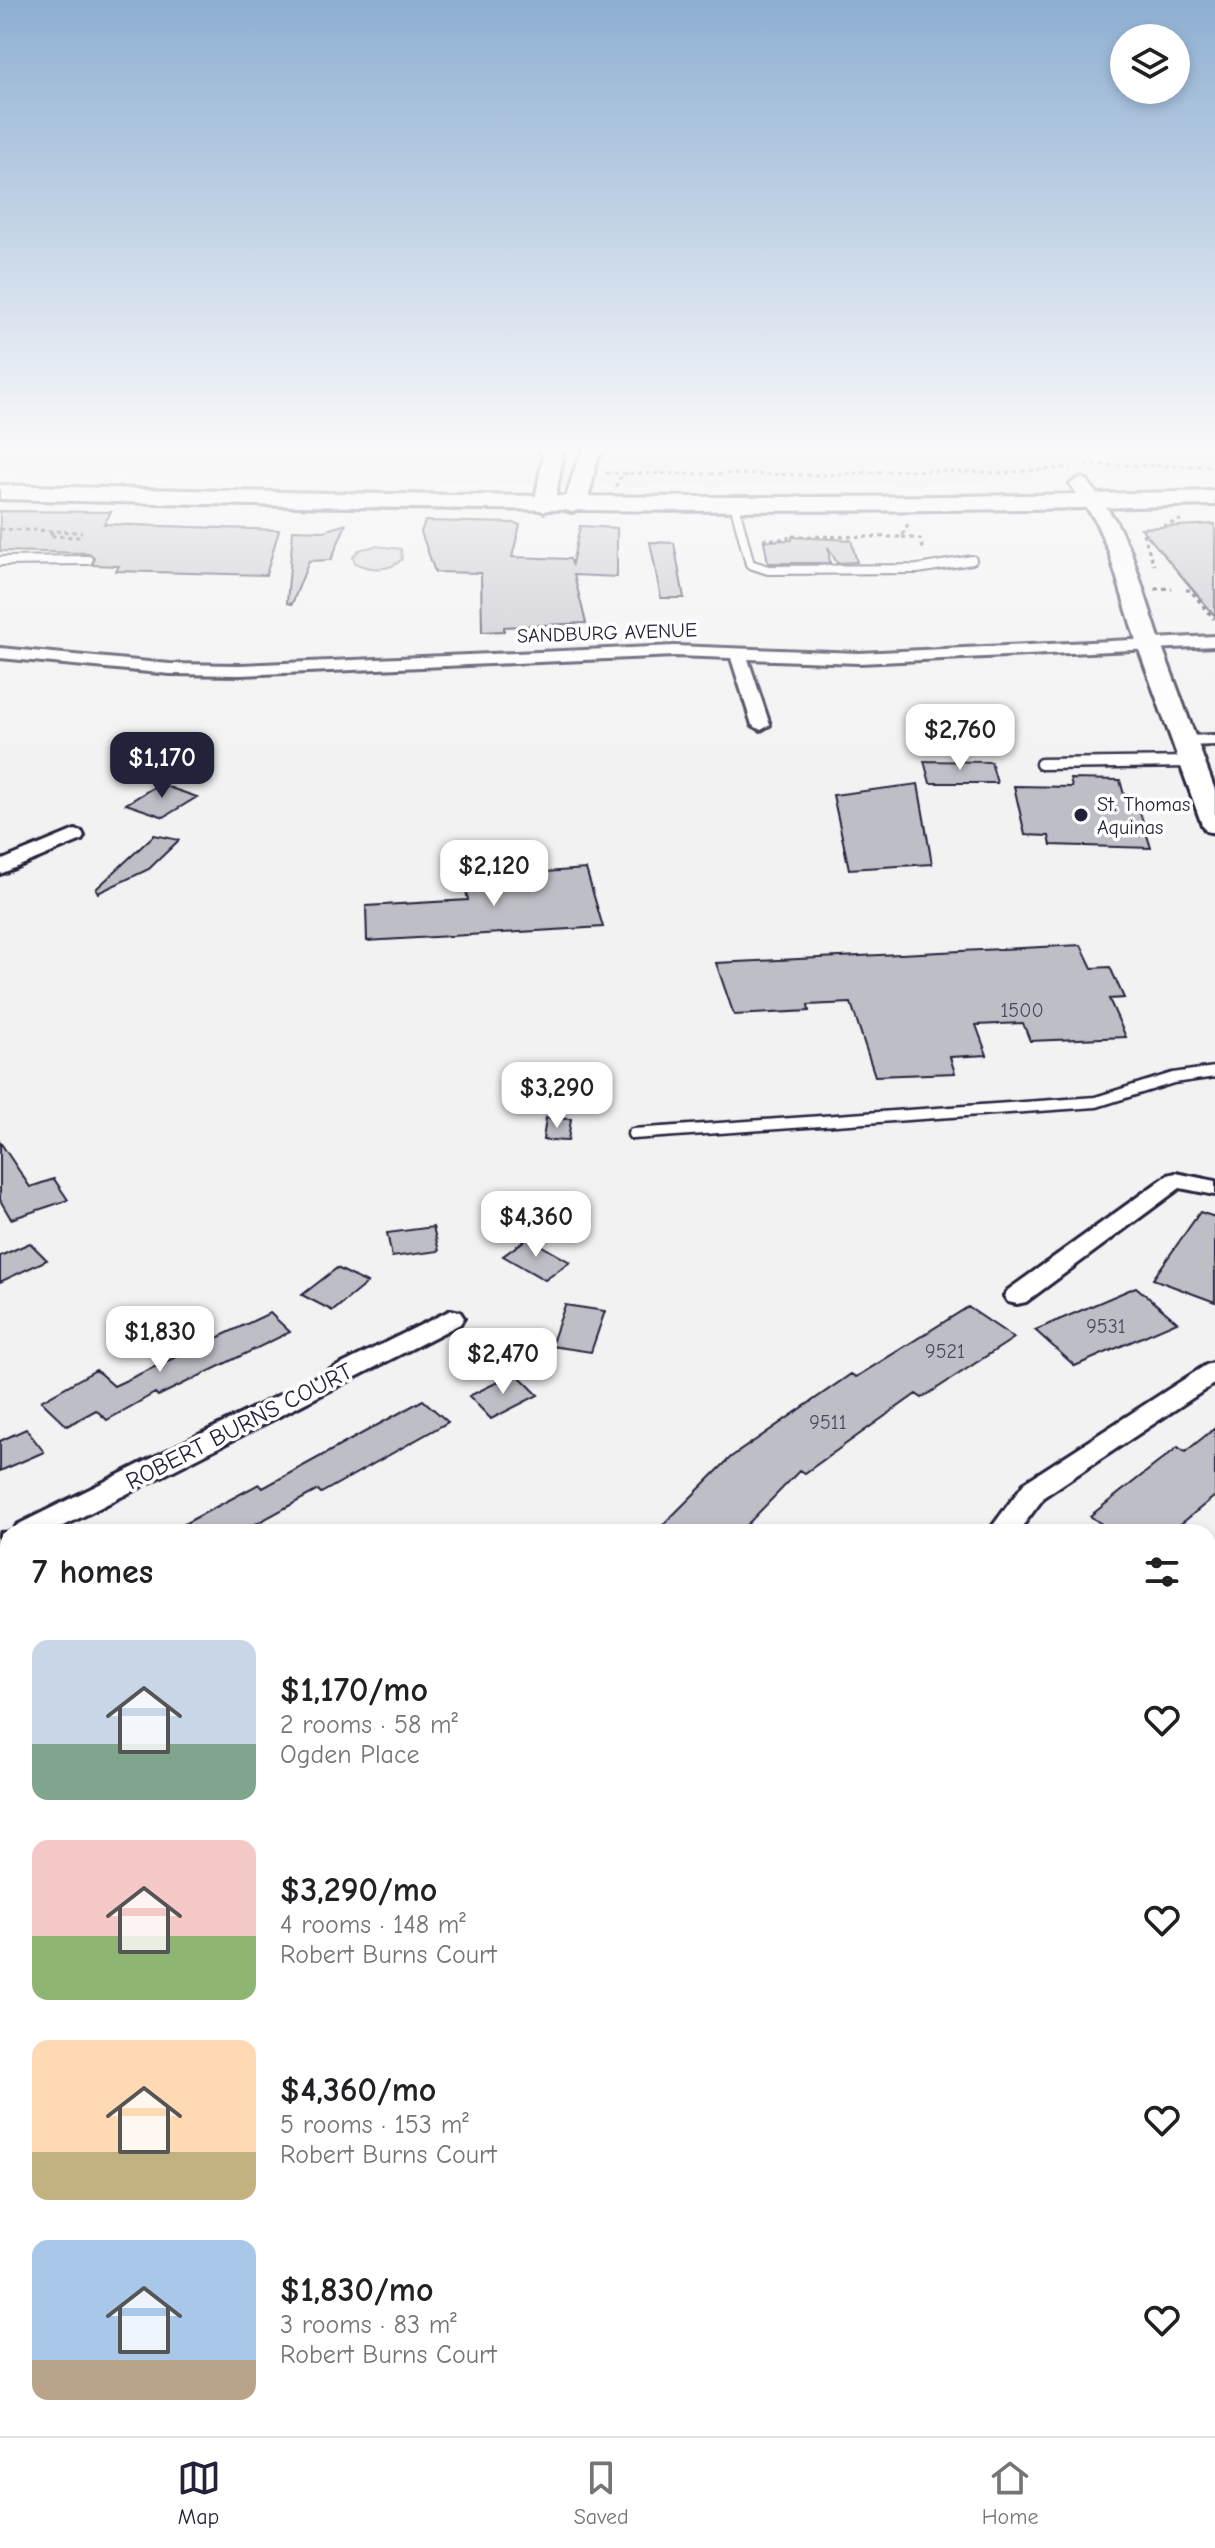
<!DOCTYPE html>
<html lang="en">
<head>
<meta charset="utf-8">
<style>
	body { margin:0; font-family:"Comic Neue",sans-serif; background:#f2f2f2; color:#202124; height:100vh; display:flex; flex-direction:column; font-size:30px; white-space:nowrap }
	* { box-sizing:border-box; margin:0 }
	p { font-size:26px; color:#757577 }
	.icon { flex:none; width:44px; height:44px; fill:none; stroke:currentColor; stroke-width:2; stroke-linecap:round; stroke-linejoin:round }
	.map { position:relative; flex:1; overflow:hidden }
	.sheet { position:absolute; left:0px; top:1524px; width:1216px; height:912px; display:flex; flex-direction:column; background:#fff; border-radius:24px 24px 0 0; box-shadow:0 4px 12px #0003 }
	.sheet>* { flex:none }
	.controls { position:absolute; left:1110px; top:24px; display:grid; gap:16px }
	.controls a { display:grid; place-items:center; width:80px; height:80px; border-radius:50%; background:#fff; box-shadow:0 4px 12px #0003; font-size:40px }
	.price { position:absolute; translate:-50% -68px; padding:0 18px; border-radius:16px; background:#fff; color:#222; font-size:26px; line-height:52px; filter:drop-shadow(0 2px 4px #0008) }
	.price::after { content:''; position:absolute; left:50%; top:48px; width:24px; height:18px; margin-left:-12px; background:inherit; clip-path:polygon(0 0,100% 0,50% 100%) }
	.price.on { background:#22223b; color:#fff }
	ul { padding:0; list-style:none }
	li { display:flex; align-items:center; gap:24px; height:200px; padding:0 32px }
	li span { display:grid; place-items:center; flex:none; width:224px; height:160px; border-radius:16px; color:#555 }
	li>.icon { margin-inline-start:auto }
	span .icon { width:96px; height:96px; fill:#fffc; stroke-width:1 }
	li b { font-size:34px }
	h2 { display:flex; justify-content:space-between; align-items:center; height:96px; padding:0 32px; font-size:34px }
	.menu { display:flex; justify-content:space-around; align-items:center; height:112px; border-top:2px solid #e0e0e0; background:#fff; font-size:22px; color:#757577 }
	.menu a { display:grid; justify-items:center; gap:4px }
	.menu .on { color:#22223b }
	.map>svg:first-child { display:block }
</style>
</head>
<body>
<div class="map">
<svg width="1215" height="2436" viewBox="0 0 1215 2436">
	<rect width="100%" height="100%" fill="#f2f2f3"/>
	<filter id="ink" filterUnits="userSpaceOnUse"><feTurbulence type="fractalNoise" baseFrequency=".0125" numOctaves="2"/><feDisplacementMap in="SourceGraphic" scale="16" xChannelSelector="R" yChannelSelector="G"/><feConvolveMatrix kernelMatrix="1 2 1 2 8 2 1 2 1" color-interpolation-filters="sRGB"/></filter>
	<g filter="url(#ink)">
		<!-- built -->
		<path fill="#e2e2e6" d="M0,446H1215V474L957,483L639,486L487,483L0,471Z"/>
		<!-- green -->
		<path fill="#d3d3d8" stroke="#7a7a8a" stroke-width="2" d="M376,546L401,549L402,559C390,572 370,570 355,563L353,557L359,550Z"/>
		<!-- building -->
		<path fill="#bebec6" stroke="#22223b" stroke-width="2" d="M0,511L111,512L104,524L279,530L266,575L116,571L119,566L93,565L94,557L89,553L0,551Z
			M425,521L514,523L520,525L512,557L570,559L572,564L580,526L617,528V577L574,575L586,623L504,627V631L482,632L481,573L435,572L421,532Z
			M346,524L331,560L309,561L292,604L287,603L293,530L324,531Z
			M1215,524V616L1141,528Z
			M792,537L851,540L857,562L837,563L828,547L830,563H768L764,541L792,540Z
			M650,542L674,543L684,598H661Z
			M924,761L991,762L997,783H930Z
			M1070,779L1120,780L1124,795L1135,796L1151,848L1051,845L1049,836L1025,835L1014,786L1072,787Z
			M159,784L197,797L164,817L126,804Z
			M918,784L932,864L849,869L833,795Z
			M154,835L179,840L149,869L98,893L96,889Z
			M586,869L603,927L367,941L366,906L468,900L463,878Z
			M1081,945L1092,968L1110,967L1124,998L1109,999L1126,1037L1030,1041L1023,1023L976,1025L987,1055L950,1057L955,1073L875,1076L851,1003L808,1005L809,1011L734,1015L716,963Z
			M546,1118L571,1119L568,1141L543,1140Z
			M0,1142L30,1187L54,1179L68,1200L11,1219L0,1200Z
			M1200,1212L1215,1217V1302L1153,1279Z
			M433,1227L439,1251L392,1257L387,1233Z
			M528,1238L570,1262L545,1280L503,1256Z
			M30,1243L47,1260L0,1282V1256Z
			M337,1268L367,1283L333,1311L302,1295Z
			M1136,1287L1177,1322L1075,1366L1035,1330Z
			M565,1305L605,1311L591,1352L551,1346Z
			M968,1307L1014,1338L922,1398L916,1394L805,1473L800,1470L740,1532H656L731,1457L851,1374L856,1377Z
			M270,1313L290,1332L158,1396L155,1393L107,1420L96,1410L67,1426L41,1401L96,1370L114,1386Z
			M516,1373L538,1395L491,1419L469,1396Z
			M423,1400L448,1422L321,1493L318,1490L241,1532H169L259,1484L263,1488Z
			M1215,1428V1496L1171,1532H1113L1090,1516L1178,1447L1185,1452Z
			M26,1429L44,1452L0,1471V1441Z"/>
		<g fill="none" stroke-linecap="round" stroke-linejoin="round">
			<!-- lane-far1 casing -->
			<g stroke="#22223b" stroke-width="12">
				<path id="lane-far1" d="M735,507L750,564L768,570L918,569L972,560
					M0,561L88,560
					M1182,762H1192"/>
			</g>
			<!-- lane casing -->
			<g stroke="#22223b" stroke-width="15">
				<path id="lane" d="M1041,764L1192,762
					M633,1134L1096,1102L1173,1078L1215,1072"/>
			</g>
			<!-- street casing -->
			<g stroke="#22223b" stroke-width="6">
				<path id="street" d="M1215,636V646L859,663L748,659L770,725L761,730L752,725L731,658L675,656L240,675L170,674L0,658V648L170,664L240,665L675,646L859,653Z
					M1215,735V745L1184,746L1175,741L1184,736Z
					M75,830L82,832L84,836L82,840L0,874V861Z
					M1176,1173L1215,1181V1195L1180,1188L1026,1302L1017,1304L1008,1302L1004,1296L1008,1290L1168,1175Z
					M451,1310L460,1312L464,1318L460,1324L52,1532H8V1553L0,1556V1533L13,1532L17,1525Z
					M1215,1362V1383L1045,1496L1018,1532H988L1025,1482L1206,1365Z"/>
			</g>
			<!-- secondary casing -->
			<g stroke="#22223b" stroke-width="6">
				<path id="secondary" d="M537,446H556L563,456L554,506L544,512L534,506L543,456Z
					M588,446H609C605,451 599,455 597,461C591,478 593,507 572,512L565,510L562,506C572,487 574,458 588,446Z
					M1080,478L1087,480L1115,520L1131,552L1161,644L1215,790V833L1206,831L1202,825L1137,644L1109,552L1095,520L1070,484Z
					M1215,1931V1977L1208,1979V1933Z
					M605,2428H669L665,2436H601Z"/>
			</g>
			<!-- primary casing -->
			<g stroke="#22223b" stroke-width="6">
				<path id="primary" d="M0,485C405,497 810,502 1215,491V505C810,516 405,510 0,499Z"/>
			</g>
			<!-- path -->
			<path stroke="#22223b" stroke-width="3" stroke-dasharray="4 4" stroke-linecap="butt" d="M1085,465L1215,466
				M606,473L828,475L903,470L1003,473L1071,467
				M616,487L619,479L628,473
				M1163,526L1181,520
				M0,529L82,532
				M53,532L49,536L83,537
				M1143,533L1154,565
				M902,537L920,539L924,552
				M763,539H788V536L902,537L909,522
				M1155,589L1172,588
				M1186,590H1190L1214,619"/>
			<!-- lane-far1 -->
			<use href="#lane-far1" stroke="#fff" stroke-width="8"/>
			<!-- lane -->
			<use href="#lane" stroke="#fff" stroke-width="10"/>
			<!-- street -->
			<use href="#street" fill="#fff" fill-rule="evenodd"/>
			<!-- secondary -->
			<use href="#secondary" fill="#fff" fill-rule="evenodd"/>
			<!-- primary -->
			<use href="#primary" fill="#fff" fill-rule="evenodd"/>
			<!-- tram -->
			<path stroke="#22223b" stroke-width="3" d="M1208,2134L1215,2128
				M872,2436L881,2428"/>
			<!-- rail -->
			<path stroke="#22223b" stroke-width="9" d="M1208,2175L1215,2169
				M921,2436L930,2428"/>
		</g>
	</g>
	<!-- sky -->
	<linearGradient id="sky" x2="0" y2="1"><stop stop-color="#8eafd2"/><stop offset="0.57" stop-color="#f9f9fa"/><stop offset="1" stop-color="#f9f9fa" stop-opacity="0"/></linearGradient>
	<rect width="1215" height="787" fill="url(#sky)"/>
	<!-- markers -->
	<circle fill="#22223b" stroke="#fff" stroke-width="3" cx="1081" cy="815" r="8"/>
	<g text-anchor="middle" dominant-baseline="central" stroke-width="7" stroke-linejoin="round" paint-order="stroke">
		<!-- far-street labels -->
		<g font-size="20" fill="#22223b" stroke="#fff">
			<text transform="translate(607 633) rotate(-2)">SANDBURG AVENUE</text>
		</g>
		<!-- far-poi labels -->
		<g font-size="20" fill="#22223b" stroke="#fff" text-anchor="start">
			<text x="1097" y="804">St. Thomas<tspan x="1097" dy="23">Aquinas</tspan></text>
		</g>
		<!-- number labels -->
		<g font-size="20" fill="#49495e">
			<text x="1022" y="1010">1500</text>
			<text x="1106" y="1326">9531</text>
			<text x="945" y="1351">9521</text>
			<text x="828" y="1422">9511</text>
		</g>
		<!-- street labels -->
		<g font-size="24" fill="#22223b" stroke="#fff">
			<text transform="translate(239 1426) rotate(-27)">ROBERT BURNS COURT</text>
		</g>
	</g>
</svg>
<div class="controls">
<a><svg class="icon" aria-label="layers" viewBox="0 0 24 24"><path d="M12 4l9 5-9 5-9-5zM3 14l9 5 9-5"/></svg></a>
</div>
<b class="price" style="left:960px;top:772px">$2,760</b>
<b class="price on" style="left:162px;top:800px">$1,170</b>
<b class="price" style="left:494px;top:908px">$2,120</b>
<b class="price" style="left:557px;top:1130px">$3,290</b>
<b class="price" style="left:536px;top:1259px">$4,360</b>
<b class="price" style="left:160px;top:1374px">$1,830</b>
<b class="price" style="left:503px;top:1396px">$2,470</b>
<section class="sheet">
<h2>7 homes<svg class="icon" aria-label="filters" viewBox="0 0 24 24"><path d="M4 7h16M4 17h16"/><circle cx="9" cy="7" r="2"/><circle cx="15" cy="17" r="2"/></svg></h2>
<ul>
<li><span style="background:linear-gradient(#c9d6e8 65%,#7fa58c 0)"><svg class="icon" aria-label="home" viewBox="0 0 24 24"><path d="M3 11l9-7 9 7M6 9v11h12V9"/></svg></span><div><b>$1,170/mo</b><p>2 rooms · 58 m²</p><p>Ogden Place</p></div><svg class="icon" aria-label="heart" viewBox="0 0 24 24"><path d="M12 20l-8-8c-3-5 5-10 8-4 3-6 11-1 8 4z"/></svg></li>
<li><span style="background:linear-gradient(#f6c9c9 60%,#8fb573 0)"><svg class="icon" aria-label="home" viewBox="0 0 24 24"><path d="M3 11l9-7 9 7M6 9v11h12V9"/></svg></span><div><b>$3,290/mo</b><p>4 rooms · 148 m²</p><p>Robert Burns Court</p></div><svg class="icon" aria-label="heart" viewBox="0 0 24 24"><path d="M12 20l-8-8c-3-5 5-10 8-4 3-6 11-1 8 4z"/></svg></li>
<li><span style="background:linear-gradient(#ffd9b3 70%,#c2b280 0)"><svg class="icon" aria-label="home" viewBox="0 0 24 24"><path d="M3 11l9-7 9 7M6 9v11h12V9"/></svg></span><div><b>$4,360/mo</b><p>5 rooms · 153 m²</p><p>Robert Burns Court</p></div><svg class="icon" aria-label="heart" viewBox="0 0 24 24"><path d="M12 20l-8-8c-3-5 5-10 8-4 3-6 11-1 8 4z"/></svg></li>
<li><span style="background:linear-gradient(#a9c7e8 75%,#b9a48a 0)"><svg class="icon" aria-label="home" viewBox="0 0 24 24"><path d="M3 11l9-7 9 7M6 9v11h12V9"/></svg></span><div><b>$1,830/mo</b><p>3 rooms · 83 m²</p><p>Robert Burns Court</p></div><svg class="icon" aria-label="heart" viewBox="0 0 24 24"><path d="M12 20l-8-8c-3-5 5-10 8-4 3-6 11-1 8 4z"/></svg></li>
</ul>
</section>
</div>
<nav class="menu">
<a class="on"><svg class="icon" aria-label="map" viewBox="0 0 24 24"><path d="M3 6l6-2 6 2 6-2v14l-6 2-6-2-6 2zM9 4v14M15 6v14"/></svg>Map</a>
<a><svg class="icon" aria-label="saved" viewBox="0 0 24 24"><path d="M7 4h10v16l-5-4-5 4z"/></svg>Saved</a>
<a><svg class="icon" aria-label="home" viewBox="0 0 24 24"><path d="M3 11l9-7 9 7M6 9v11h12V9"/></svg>Home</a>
</nav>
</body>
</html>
